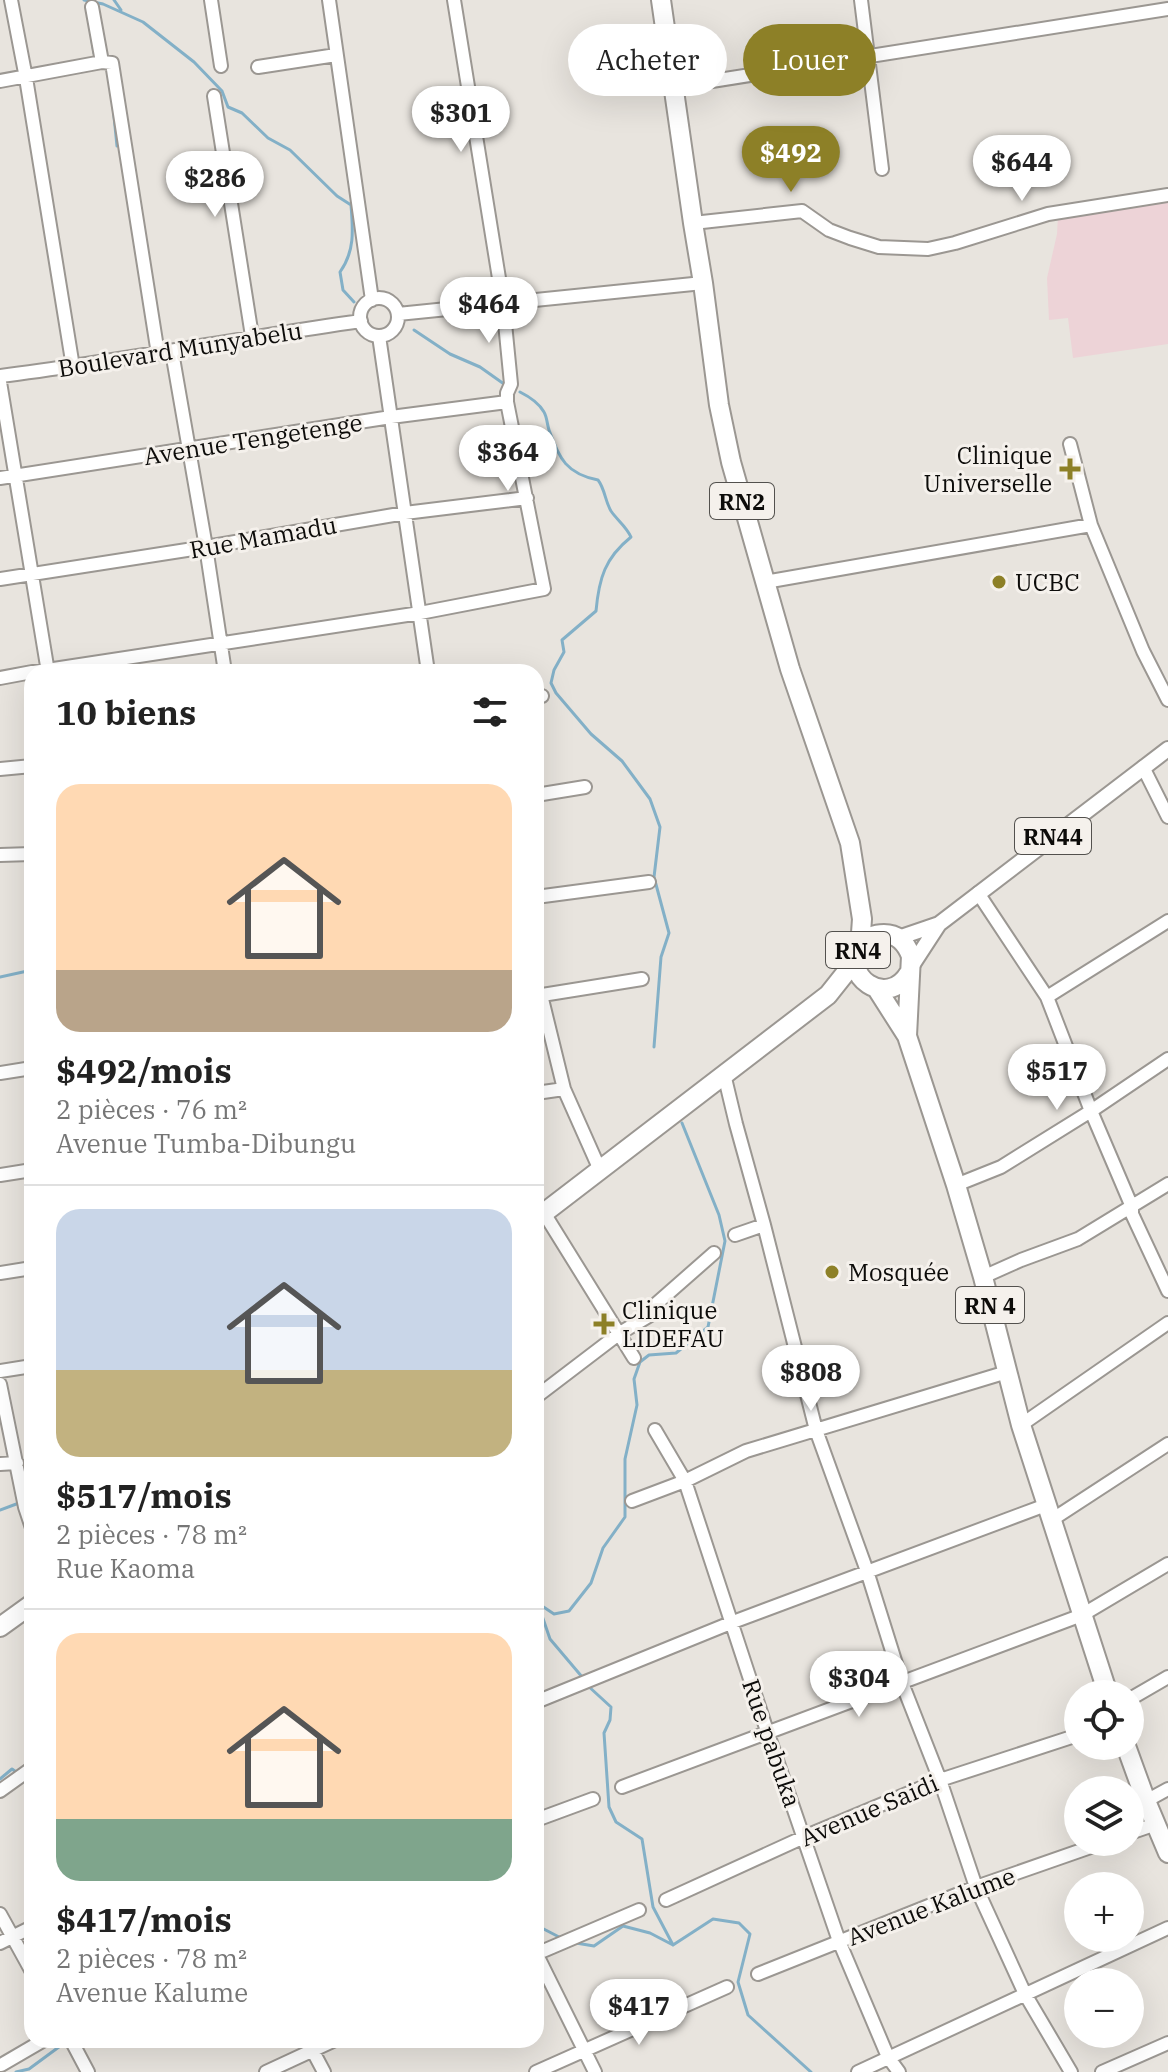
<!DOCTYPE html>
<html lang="fr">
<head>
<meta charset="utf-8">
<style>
	body { margin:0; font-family:"IBM Plex Serif",serif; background:#f2f2f2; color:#222; height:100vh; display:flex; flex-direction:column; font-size:30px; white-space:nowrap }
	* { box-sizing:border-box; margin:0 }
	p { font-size:26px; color:#767676 }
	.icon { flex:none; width:44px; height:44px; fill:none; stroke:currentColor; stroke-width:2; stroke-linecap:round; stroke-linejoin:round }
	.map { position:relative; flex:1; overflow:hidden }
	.details { position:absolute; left:24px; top:664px; width:520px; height:1384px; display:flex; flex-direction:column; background:#fff; border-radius:24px; box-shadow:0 8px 32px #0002 }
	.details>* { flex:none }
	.hud { position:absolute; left:568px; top:24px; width:480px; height:72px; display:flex; gap:16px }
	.controls { position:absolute; left:1064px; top:1680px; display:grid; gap:16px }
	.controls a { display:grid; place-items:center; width:80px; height:80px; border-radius:50%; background:#fff; box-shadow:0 8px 32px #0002; font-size:40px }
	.price { position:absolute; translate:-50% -68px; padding:0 18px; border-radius:28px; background:#fff; color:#222; font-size:26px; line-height:52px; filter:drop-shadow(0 2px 4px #0008) }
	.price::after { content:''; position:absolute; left:50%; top:48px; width:24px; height:18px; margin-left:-12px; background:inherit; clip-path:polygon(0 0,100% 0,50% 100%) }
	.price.on { background:#8d8027; color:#fff }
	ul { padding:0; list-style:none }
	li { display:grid; align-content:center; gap:16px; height:424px; padding:0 32px }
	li+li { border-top:2px solid #e0e0e0 }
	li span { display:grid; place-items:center; height:248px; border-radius:24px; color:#555 }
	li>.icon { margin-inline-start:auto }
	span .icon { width:144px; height:144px; fill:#fffc; stroke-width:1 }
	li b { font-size:34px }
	h2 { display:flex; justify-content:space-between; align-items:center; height:96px; padding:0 32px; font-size:34px }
	.chip { padding:0 28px; border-radius:36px; background:#fff; box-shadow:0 8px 32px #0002; font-size:28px; line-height:72px }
	.chip.on { background:#8d8027; color:#fff }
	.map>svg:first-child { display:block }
</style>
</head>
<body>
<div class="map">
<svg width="1168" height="2072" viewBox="0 0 1168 2072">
	<rect width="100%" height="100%" fill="#e8e4de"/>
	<!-- education -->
	<path fill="#edd3d7" d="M1168,201V344L1073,358L1068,318L1049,320L1047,278L1057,234L1058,216Z"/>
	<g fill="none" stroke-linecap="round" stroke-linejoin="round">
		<!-- stream -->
		<path stroke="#83b0c7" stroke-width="3" d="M84,0L103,4L143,22L194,62L222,91L228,107L242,113L268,138L290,150L337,196L351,205C353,230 355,251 340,272L343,290L354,302
			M114,0L121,10
			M92,41L94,53
			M113,106L117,146
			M414,330L450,354L480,367L504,384
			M520,392C528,396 539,403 544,412C547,417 547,424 549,430C559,459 567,474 598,480C605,489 605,501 611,511C617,520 626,526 631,537C605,558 599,578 596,611L562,640L564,652L554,670L551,683L556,693L591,734L622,761L650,799L660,827L654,877L669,933L661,957L654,1047
			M0,977L32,970
			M0,1510L19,1503
			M536,1602L554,1614L569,1611L591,1583L603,1548L625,1517V1459L637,1405L634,1379L640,1362L649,1355L676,1353L708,1327L725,1241L719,1215L682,1123
			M538,1604L550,1639L583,1678
			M587,1685L611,1707L610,1720L604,1733L609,1807L616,1822L642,1839L653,1907L673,1945L713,1919L739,1923L750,1934L738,1982L748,2015L811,2072
			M0,1779L12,1769L19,1774
			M536,1925L561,1938
			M576,1943L594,1946L623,1926L650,1933L673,1945
			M16,2072L29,2069L67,2041"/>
		<!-- minor casing -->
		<g stroke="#9b9792" stroke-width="16">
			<path id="minor" d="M11,0L26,78L73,367
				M211,0L221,66
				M329,0L372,300
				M861,0L882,169
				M92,7L102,62
				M258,67L336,55
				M0,81L102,62L112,63L158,354
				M674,87L1168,9
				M214,96L252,336
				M693,223L802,211L829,230L850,238L879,247L928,249L955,243L1048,214L1168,195
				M360 317a19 19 0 1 1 38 0a19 19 0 1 1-38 0Z
				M398,314L703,283
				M379,336L428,672
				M172,352L206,547L225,672
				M0,376C121,361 240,338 361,321
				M0,382L48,672
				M1070,444L1091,525L1143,651L1168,700
				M0,478L391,417L507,402
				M0,579L206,547L405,513L527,498
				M765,582L1091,525
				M34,672L420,613L544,589L507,402V393L511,384L503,303L454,0
				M0,678L32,672
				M536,697L542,696
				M1143,767L1168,817
				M0,769L32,766
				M536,795L585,787
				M0,855L32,854
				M978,893L1047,997L1091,1111L1132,1207V1214L1168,1291
				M536,897L649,882
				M541,995L564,1089L600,1170
				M536,996L642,979
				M1047,997L1168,921
				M0,1073L32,1068
				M724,1074L736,1124L764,1225L816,1430L867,1571L902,1683L940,1780L976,1887L1025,1994L1071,2072
				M536,1093L564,1089
				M0,1175L32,1170
				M956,1185L1001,1167L1091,1111L1168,1059
				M544,1213L634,1358
				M735,1235L764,1225
				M0,1273L32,1268
				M983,1277L1021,1260L1078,1239L1168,1184
				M0,1371L32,1366
				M0,1384L25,1507L32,1528
				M536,1397L620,1333L652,1314L656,1304L714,1253
				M1021,1425L1168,1323
				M655,1430L685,1481L768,1734L839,1941L888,2057L899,2072
				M0,1464L17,1463
				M632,1501L685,1481L746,1451L1007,1372
				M1050,1521L1168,1444
				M1130,1699L1168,1677
				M536,1702L733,1622L1046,1505
				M622,1787L1082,1615L1168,1564
				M0,1791L32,1768
				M1146,1801L1168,1789
				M536,1820L593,1799
				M1130,1833L1156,1824
				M666,1900L804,1837L940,1780L1078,1735
				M0,1914L32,1972
				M0,1943L32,1927
				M536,1953L595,2072
				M536,1954L639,1910
				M758,1974L976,1887L1105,1842
				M71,2040L88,2072
				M307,2040L324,2072
				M1,2065L44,2040
				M266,2072L335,2040
				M536,2072L727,1987
				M858,2072L1168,1928
				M1102,2072L1168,2043"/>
		</g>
		<!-- major casing -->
		<g stroke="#9b9792" stroke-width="18">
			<path id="major" d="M898,938L939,924
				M911,967L939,924L1168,749"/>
		</g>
		<!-- highway casing -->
		<g stroke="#9b9792" stroke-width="22">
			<path id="highway" d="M661,0L693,223L703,283L719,405L731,462L790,669L850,843L862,919L860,947
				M877,989L907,1036L956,1185L983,1277L1021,1425L1108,1694
				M907,1036L911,956C906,943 898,934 884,934C875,934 867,938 862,944C838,975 887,1010 909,973
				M536,1219L828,995L855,961
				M0,1627L32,1604
				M1126,1746L1146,1801L1168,1853"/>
		</g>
		<!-- minor -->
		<use href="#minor" stroke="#fff" stroke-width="12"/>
		<!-- major -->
		<use href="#major" stroke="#fff" stroke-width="14"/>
		<!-- highway -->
		<use href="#highway" stroke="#fff" stroke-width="18"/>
	</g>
	<!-- markers -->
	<g fill="#8d8027" stroke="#f5f1ec" stroke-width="3">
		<path d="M1066 457h8v8h8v8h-8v8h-8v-8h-8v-8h8z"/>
		<circle cx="999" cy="582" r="8"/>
		<circle cx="832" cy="1272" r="8"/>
		<path d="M600 1312h8v8h8v8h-8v8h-8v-8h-8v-8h8z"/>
	</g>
	<g text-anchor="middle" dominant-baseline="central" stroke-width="6" stroke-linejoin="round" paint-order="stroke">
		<!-- shield labels -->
		<g fill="#f5f1ec" stroke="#53514e" stroke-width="2">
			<rect x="710" y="483" width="64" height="36" rx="6"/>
			<rect x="1015" y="818" width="76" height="36" rx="6"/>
			<rect x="826" y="932" width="64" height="36" rx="6"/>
			<rect x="956" y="1287" width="68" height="36" rx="6"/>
		</g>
		<g font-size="22" font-weight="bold" fill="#0d0c0a">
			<text x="742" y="501">RN2</text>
			<text x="1053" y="836">RN44</text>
			<text x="858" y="950">RN4</text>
			<text x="990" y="1305">RN 4</text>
		</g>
		<!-- street labels -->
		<g font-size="24" fill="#0d0c0a" stroke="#f5f1ec">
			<text transform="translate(180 349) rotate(-9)">Boulevard Munyabelu</text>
			<text transform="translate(253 439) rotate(-9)">Avenue Tengetenge</text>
			<text transform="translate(263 537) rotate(-10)">Rue Mamadu</text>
			<text transform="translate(772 1743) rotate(71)">Rue pabuka</text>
			<text transform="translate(869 1810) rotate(-23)">Avenue Saidi</text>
			<text transform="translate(931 1906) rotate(-21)">Avenue Kalume</text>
		</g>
		<!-- poi labels -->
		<g font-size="24" fill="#0d0c0a" stroke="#f5f1ec" text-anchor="start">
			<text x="1052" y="455" text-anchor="end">Clinique<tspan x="1052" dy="28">Universelle</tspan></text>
			<text x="1015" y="582">UCBC</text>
			<text x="848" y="1272">Mosquée</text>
			<text x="622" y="1310">Clinique<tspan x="622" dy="28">LIDEFAU</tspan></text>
		</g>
	</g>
</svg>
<div class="controls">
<a><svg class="icon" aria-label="locate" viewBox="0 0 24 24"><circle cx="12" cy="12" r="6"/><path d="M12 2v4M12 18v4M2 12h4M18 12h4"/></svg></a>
<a><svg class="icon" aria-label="layers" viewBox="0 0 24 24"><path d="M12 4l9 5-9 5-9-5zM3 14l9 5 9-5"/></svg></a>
<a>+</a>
<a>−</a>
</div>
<b class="price" style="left:461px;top:154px">$301</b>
<b class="price on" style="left:791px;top:194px">$492</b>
<b class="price" style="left:1022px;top:203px">$644</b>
<b class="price" style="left:215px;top:219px">$286</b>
<b class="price" style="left:489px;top:345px">$464</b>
<b class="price" style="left:508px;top:493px">$364</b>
<b class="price" style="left:1057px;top:1112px">$517</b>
<b class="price" style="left:811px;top:1413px">$808</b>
<b class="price" style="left:859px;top:1719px">$304</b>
<b class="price" style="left:639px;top:2047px">$417</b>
<div class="hud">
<a class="chip">Acheter</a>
<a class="chip on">Louer</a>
</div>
<section class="details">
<h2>10 biens<svg class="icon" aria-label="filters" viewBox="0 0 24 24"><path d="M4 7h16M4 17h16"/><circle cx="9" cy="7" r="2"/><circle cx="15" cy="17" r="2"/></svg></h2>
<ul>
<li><span style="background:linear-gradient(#ffd9b3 75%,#b9a48a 0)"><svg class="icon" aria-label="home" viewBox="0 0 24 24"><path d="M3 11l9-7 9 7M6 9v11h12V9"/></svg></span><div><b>$492/mois</b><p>2 pièces · 76 m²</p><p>Avenue Tumba-Dibungu</p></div></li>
<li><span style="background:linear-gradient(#c9d6e8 65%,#c2b280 0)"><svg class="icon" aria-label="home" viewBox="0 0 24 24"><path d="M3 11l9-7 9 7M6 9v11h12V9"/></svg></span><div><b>$517/mois</b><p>2 pièces · 78 m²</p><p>Rue Kaoma</p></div></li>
<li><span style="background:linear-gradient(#ffd9b3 75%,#7fa58c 0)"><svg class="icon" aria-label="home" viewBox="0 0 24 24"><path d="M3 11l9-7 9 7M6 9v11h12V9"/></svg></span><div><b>$417/mois</b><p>2 pièces · 78 m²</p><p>Avenue Kalume</p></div></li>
</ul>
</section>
</div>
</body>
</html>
